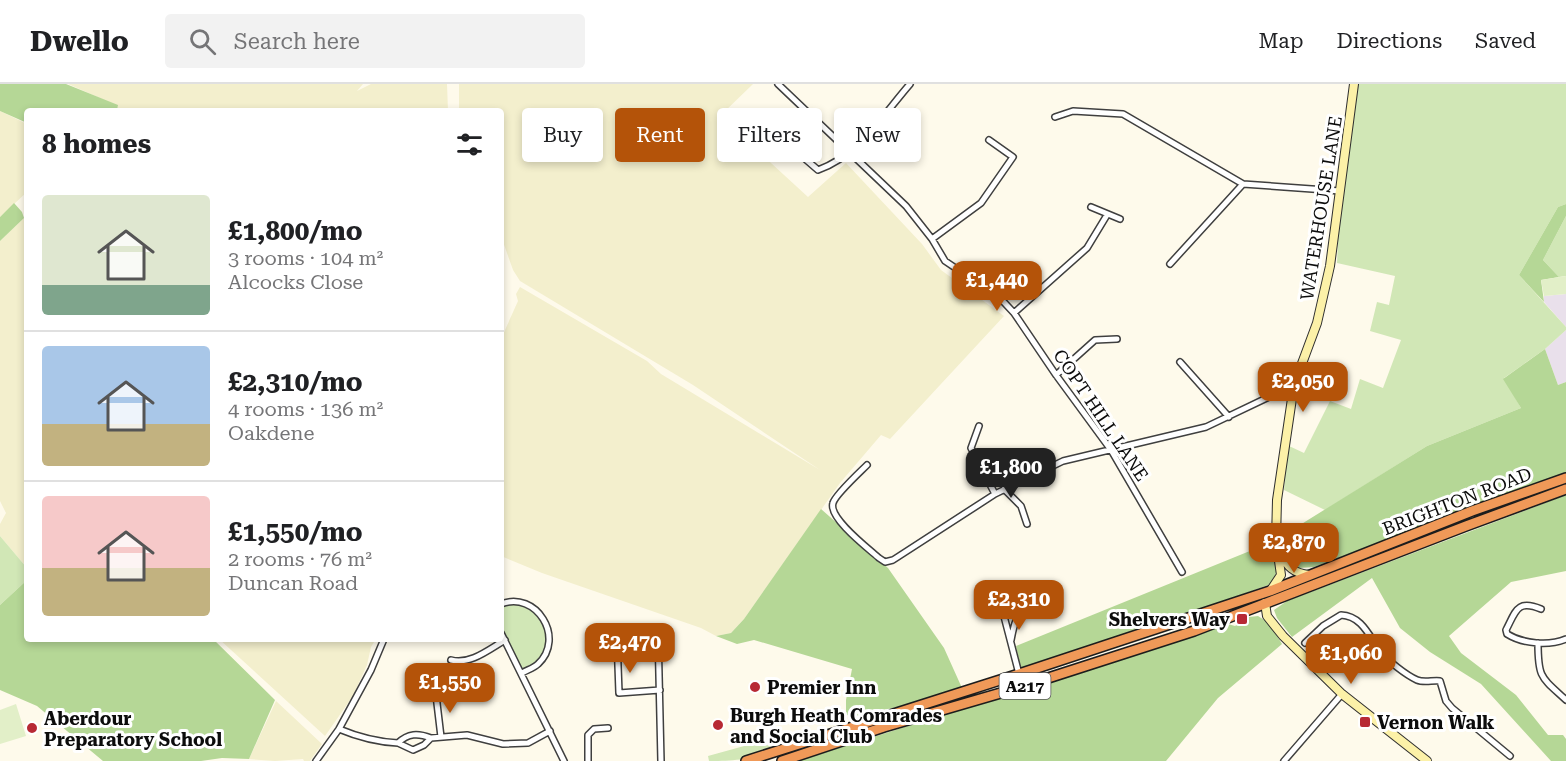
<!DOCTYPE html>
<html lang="en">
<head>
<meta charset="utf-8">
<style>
	body { margin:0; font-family:"Roboto Serif",serif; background:#f2f2f2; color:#202124; height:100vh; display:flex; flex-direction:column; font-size:22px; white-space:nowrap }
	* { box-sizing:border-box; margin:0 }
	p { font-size:20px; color:#757577 }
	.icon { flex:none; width:33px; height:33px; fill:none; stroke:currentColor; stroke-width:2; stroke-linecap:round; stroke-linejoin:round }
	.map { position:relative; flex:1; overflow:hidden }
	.sheet { position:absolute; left:24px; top:24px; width:480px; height:534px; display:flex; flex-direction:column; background:#fff; border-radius:6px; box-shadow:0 3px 9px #0003 }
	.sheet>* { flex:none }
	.top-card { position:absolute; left:522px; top:24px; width:570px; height:54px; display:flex; gap:12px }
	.price { position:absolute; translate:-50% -51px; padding:0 14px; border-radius:12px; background:#b45309; color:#fff; font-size:20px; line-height:39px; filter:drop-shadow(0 2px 3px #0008) }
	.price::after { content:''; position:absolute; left:50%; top:36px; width:18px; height:14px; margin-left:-9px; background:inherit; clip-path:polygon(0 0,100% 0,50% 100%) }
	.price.current { background:#222; color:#fff }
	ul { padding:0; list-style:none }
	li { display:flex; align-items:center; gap:18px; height:150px; padding:0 18px }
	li+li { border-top:2px solid #e0e0e0 }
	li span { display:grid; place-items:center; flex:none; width:168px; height:120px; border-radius:6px; color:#555 }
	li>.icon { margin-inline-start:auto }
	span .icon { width:72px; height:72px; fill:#fffc; stroke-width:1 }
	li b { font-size:26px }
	h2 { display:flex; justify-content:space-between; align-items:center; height:72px; padding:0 18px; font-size:26px }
	.chip { padding:0 21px; border-radius:6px; background:#fff; box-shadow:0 3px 9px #0003; font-size:21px; line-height:54px }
	.chip.current { background:#b45309; color:#fff }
	header { display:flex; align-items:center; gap:36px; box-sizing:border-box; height:84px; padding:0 30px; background:#fff; border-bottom:2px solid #e0e0e0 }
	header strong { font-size:28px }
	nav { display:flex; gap:33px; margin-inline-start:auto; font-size:21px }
	.search { width:420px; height:54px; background:#f2f2f2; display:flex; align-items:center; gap:15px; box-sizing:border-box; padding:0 21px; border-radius:6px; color:#757577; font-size:22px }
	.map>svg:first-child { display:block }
</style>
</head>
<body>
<header>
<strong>Dwello</strong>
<div class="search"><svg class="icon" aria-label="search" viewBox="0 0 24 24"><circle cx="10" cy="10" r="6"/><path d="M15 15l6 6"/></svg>Search here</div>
<nav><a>Map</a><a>Directions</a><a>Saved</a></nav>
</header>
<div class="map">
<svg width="1566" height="677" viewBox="0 0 1566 677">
	<rect width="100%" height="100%" fill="#fefaeb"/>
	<!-- industrial -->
	<path fill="#e9e0eb" d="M1566,210V243L1544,218V212Z
		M1566,246V298L1558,301L1545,265Z"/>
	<!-- farmland -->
	<path fill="#f3efcd" d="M68,0H363L357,7L371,0H447L448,27H117L118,22Z
		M459,0H753L720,32L808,113L846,79L922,160L941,186L1004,232L890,355L881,351L840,399L744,535L731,549L716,552L701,544L542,489L501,472V255L518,217L516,210L520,203L647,277L661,290L820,386L693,301L520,197L513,186L501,152V27H459Z
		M0,27L27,40V108L0,133Z
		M27,131V484L0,452V440L6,429L0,417V157Z
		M219,555H376L371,563L367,581L353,612L325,652Z
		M276,617L322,660L310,677H304L303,675L275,677L249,675Z"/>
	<!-- green -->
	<path fill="#d1e7b6" d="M1354,0H1566V120L1558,123L1519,191L1566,243V246L1545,265L1504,294L1521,324L1427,362L1325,426L1284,406L1287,361L1304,369L1330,317L1351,325L1360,295L1383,304L1401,256L1370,247L1377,218L1389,221L1395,192L1337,179L1340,107Z
		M1566,132V192L1559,193L1543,176Z
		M0,452L27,484V496L0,521Z
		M501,520C508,520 518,518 525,520C549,529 558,561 539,579C534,583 527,586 522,589L501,549Z
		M769,655L771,662C759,677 727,677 709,677L708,672Z"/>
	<!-- forest -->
	<path fill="#b5d796" d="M0,0H66L118,21L117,27H27V39L0,27Z
		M14,119L22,128L24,134L0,157V133Z
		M1566,120V132L1543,176L1559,193L1541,196L1544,218L1519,191L1558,123Z
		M1545,265L1558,301L1566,298V389L1314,483L1299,484C1289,475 1281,467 1279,454L1427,362L1521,324L1503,295Z
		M1566,411V487L1511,498L1449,552L1461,569L1516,611L1548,651H1563L1566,655V677H1551L1481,600L1430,568L1400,544L1372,494L1292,553L1277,534L1274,526L1287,517Z
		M821,425L888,484L944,564L962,604L921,618L855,632L846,631V616L852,585L754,556L737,560L716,552L731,549L744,535Z
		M1272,458C1275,472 1281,487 1271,500L1221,518L1021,585L1016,562Z
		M27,496V555H213L275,616L249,675L222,674L201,677H103L37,622L0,606V521Z
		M1258,532L1269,539L1282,560L1218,614L1166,677H798L1228,540L1235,542L1249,533Z"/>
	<!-- pitch -->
	<path fill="#e2efc8" d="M1566,192V210L1544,212L1541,196Z
		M16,620L26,652L0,660V626Z"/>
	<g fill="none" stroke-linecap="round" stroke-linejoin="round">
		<!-- street casing -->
		<g stroke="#3f3f3f" stroke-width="8">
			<path id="street" d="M778,0L906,122L932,155L945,177L1000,214L1014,229L1056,291L1111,366L1182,488
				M765,32L803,73L818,86C858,72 883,31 910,0
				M1055,33L1073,27L1123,30L1243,100
				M1091,123L1120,135
				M932,155L981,119L1013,73L989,56
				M1170,180L1243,100L1340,107
				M1014,229L1087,164L1107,131
				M1180,278L1229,333
				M1056,291L1095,256L1117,255
				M979,342L971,364L995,410
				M867,381C860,388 835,411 833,419C828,434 869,465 879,474L885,478L893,476L995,410L1063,377L1206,343L1294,301
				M1004,405L1021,422L1027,440
				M998,509L1019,590
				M501,520C536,506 566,554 538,580C534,584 527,586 522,589
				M1541,525C1517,515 1516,527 1506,546L1507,550C1523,560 1549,562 1566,555
				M658,548L661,677
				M501,549L564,677
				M617,554L619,609L660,606
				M1011,556C1017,523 1021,528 1048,512
				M1305,559L1323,542L1341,531C1362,532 1369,552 1380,567C1388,577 1406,591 1417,596C1424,599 1433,596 1440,597L1446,617L1452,624L1510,672
				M1538,559C1538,594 1541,593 1566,616
				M451,576C470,581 488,566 505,556
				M436,611L441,653
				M339,645C358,653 378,658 398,659C408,649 418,649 431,654
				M398,659L413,666L424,661L431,654L467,651L503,660L528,659L550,647
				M316,677L339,645L371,586L384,555
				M588,677V651L594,645L608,644
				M1284,677L1342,610"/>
		</g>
		<!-- secondary casing -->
		<g stroke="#2e2e2e" stroke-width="10">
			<path id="secondary" d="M1280,469C1288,483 1293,489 1309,491
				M1271,506L1281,491L1276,456L1277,416L1294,301L1317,239L1330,182L1354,0
				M1265,519L1267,532L1283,552L1342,610L1427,677"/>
		</g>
		<!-- highway casing -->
		<g stroke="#1d1d1d" stroke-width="12">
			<path id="highway" d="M746,677L1019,590L1270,507L1472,427L1566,394
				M782,677L884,643L1011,606L1194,547L1466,442L1566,405"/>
		</g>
		<!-- street -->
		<use href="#street" stroke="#fff" stroke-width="5"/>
		<!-- secondary -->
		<use href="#secondary" stroke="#fcf1a8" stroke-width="8"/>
		<!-- highway -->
		<use href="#highway" stroke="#f09958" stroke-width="9"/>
	</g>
	<!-- markers -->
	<g fill="#b72934" stroke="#fff" stroke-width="2">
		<rect x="1236" y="529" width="12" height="12" rx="3"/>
		<circle cx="755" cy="603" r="6"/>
		<rect x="1359" y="632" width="12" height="12" rx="3"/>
		<circle cx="718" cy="641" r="6"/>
		<circle cx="32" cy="644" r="6"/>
	</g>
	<g text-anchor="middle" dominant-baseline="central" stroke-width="6" stroke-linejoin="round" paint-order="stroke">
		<!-- shield labels -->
		<rect fill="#fff" stroke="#555" stroke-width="1.5" x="999.5" y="589" width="51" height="26" rx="4.5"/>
		<g font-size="16" font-weight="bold" fill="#0c0c0c">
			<text x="1025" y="602">A217</text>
		</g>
		<!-- street labels -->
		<g font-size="18" fill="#0c0c0c" stroke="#fff">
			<text transform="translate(1321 124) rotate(-81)">WATERHOUSE LANE</text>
			<text transform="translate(1101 331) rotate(56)">COPT HILL LANE</text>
			<text transform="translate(1457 417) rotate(-21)">BRIGHTON ROAD</text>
		</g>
		<!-- poi labels -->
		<g font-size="18" font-weight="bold" fill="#0c0c0c" stroke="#fff" text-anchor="start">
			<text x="1230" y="535" text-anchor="end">Shelvers Way</text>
			<text x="767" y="603">Premier Inn</text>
			<text x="730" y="631">Burgh Heath Comrades<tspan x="730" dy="21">and Social Club</tspan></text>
			<text x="44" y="634">Aberdour<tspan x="44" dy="21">Preparatory School</tspan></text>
			<text x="1377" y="638">Vernon Walk</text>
		</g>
	</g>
</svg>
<b class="price" style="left:997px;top:228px">£1,440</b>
<b class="price" style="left:1303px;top:329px">£2,050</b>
<b class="price current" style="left:1011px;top:415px">£1,800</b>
<b class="price" style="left:1294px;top:490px">£2,870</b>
<b class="price" style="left:1019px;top:547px">£2,310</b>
<b class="price" style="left:630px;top:590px">£2,470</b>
<b class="price" style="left:1351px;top:601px">£1,060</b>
<b class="price" style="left:450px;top:630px">£1,550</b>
<div class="top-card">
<a class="chip">Buy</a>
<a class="chip current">Rent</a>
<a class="chip">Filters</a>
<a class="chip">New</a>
</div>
<section class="sheet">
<h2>8 homes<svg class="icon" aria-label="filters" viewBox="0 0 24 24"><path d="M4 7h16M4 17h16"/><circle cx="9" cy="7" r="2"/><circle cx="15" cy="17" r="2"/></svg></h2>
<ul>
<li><span style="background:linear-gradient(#dfe7d0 75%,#7fa58c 0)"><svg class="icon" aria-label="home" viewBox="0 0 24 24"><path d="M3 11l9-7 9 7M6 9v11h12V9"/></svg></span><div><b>£1,800/mo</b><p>3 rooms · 104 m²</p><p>Alcocks Close</p></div></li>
<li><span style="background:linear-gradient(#a9c7e8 65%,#c2b280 0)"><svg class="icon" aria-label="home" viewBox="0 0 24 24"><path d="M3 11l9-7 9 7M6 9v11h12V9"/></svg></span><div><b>£2,310/mo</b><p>4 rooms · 136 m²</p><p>Oakdene</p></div></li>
<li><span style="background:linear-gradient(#f6c9c9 60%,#c2b280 0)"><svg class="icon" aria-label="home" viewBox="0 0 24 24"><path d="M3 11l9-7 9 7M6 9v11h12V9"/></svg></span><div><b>£1,550/mo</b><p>2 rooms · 76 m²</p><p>Duncan Road</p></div></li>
</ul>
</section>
</div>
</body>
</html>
